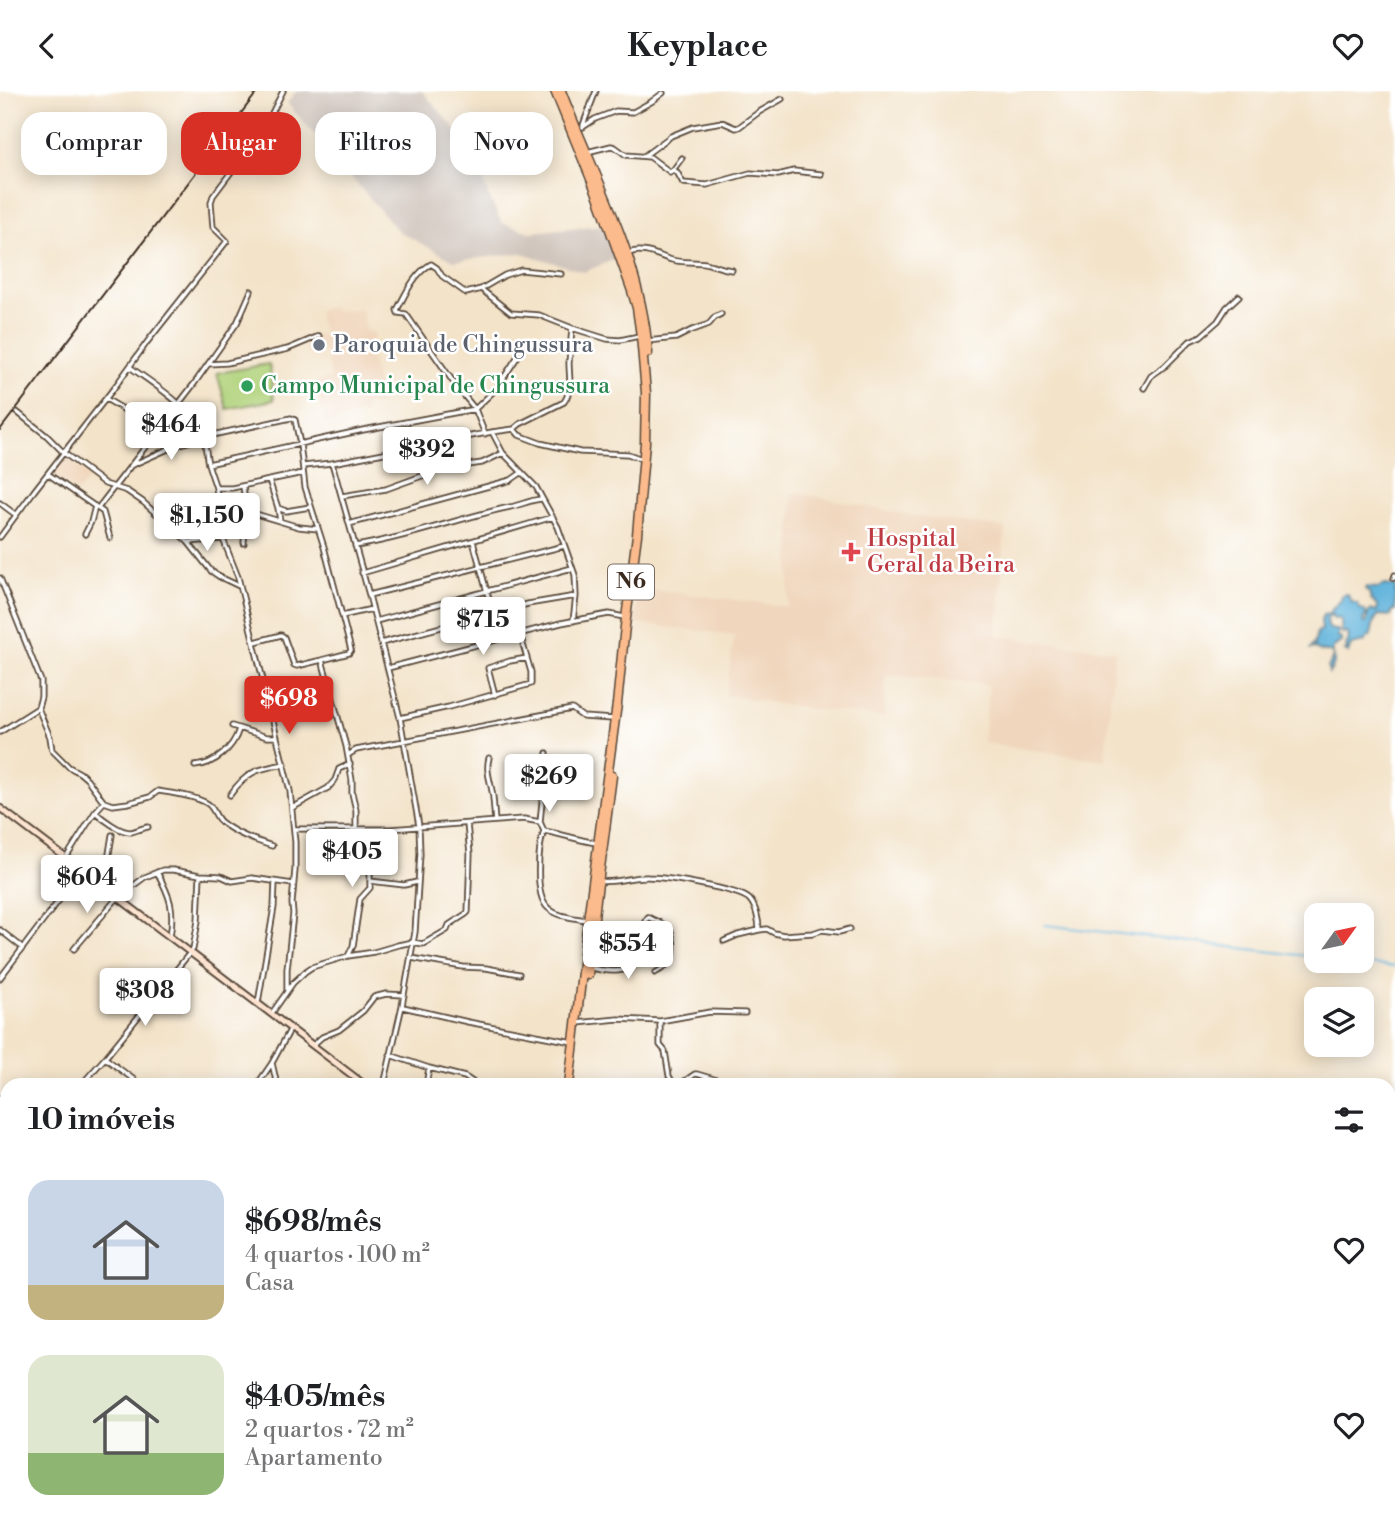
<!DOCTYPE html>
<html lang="pt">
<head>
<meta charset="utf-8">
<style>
	body { margin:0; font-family:"Libre Bodoni",serif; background:#f6f6f6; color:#202124; height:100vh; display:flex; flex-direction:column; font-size:26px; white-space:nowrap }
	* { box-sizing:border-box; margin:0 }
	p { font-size:23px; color:#757577 }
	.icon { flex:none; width:38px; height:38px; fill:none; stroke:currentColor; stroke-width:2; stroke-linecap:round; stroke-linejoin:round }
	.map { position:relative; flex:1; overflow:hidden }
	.side { position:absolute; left:0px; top:987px; width:1396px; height:450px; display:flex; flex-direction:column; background:#fff; border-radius:21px 21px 0 0; box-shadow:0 4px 18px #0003 }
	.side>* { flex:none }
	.hud { position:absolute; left:21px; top:21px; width:700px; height:63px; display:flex; gap:14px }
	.needle { width:46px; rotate:57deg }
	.controls { position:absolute; left:1304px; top:812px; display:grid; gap:14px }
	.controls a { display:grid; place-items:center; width:70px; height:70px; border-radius:14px; background:#fff; box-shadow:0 4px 18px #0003; font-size:35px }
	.price { position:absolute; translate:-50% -60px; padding:0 16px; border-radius:7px; background:#fff; color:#222; font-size:23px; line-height:46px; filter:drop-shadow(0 2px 4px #0008) }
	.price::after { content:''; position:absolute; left:50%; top:42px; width:21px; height:16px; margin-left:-10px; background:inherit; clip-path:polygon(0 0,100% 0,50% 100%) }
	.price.on { background:#d93025; color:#fff }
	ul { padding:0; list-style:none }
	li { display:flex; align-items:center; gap:21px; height:175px; padding:0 28px }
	li span { display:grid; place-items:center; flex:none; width:196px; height:140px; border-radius:21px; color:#555 }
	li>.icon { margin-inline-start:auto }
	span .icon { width:84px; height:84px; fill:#fffc; stroke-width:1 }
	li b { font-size:30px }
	h2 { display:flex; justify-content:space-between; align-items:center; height:84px; padding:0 28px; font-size:30px }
	.chip { padding:0 24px; border-radius:21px; background:#fff; box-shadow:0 4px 18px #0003; font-size:24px; line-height:63px }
	.chip.on { background:#d93025; color:#fff }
	header { display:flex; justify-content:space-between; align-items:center; height:91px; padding:0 28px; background:#fff; font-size:32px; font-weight:700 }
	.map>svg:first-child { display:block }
</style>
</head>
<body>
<header><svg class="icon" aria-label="back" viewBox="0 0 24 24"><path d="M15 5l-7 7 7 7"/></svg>Keyplace<svg class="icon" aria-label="heart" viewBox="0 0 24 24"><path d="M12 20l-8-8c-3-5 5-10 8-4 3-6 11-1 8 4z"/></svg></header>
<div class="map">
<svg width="1395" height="1436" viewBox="0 0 1395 1436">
	<rect width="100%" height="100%" fill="#fff"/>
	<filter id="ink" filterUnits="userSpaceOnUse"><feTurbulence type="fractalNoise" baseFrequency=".0143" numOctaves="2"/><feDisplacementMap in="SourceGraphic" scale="14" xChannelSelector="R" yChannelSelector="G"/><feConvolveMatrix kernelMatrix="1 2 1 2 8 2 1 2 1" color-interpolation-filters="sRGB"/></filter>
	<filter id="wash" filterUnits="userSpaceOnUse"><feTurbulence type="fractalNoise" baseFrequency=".00686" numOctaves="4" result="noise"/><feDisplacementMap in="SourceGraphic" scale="28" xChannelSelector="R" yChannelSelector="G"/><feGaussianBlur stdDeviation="1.57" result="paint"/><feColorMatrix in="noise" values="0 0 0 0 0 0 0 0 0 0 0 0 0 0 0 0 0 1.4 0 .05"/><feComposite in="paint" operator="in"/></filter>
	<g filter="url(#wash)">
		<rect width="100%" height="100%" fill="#f3e3c9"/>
		<!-- built -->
		<path fill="#f0d6bc" d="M332,215L336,220L361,218L366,241L372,240L374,248L368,251L381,313L364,315L366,322L325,333L315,291L331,287L327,266L325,260L307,262L304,247L323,243L318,220Z
			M64,364L90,386L78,401L51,383Z
			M793,401L915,425L1005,437L997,545L1115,560L1105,669L983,652L989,594L886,583L884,626L810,618L726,604L733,553L735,544L634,532L639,497L788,516Z"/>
		<!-- industrial -->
		<path fill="#cec2b9" d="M296,0H422L475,61L488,104L502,132L530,141L605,134L615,168L584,181L522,162L454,170L398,140L287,12Z
			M58,1430H184L179,1436H53Z"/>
		<!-- garden -->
		<path fill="#b1d37b" stroke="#767e4c" stroke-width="2" d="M269,273L274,309L227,318L217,282Z"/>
		<!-- water -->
		<path fill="#60b3db" stroke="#4e6e7c" stroke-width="2" d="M1383,494L1395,495V519L1392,520L1391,525L1379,524C1371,530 1374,538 1370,546H1368L1364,551L1351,554L1348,562L1345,560L1347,557L1346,554C1349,551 1350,545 1347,541L1343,543L1341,535L1342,530L1338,527L1334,528L1332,524L1327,527L1328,536L1333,539H1338L1339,541L1337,545L1341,548V551C1340,551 1333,557 1333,557C1330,564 1340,568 1329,582L1328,577L1333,566L1332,562C1326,559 1321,563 1315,558V556L1309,559L1314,553L1317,541L1322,539L1321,529L1323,524L1329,523L1333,517L1341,509L1342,504L1347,503L1352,511L1358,513L1360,518L1365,519L1366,524L1363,529L1364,532H1366L1368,523L1371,519L1376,521L1378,516L1371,508L1369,501L1366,500L1365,498L1366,496L1378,497Z"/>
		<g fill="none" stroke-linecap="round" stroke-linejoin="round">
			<!-- stream -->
			<path stroke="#60b3db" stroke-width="2" d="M1045,834L1316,866
				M1339,870L1395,876"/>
		</g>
	</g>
	<g filter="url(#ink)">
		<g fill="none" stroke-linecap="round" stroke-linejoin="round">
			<!-- street casing -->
			<g stroke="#574638" stroke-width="7">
				<path id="street" d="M583,34L596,0
					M583,36L595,28L616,20L633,21L651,11L663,2
					M587,61L611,55L615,56L626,64L650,66L670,81L673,79L682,67
					M644,65L671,45L693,36L722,31L736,37L739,36L759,21L782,8
					M673,79L677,81L683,92L707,94L750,82L778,84L794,80L821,83
					M629,162C644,156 658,165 672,169C682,172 694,170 705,172C714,174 722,178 732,179
					M481,198L505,184L521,179L561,183
					M647,250L676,247L690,240L709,233L715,226L721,223
					M208,273L227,272L288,258L319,245
					M130,276C156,295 189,314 203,345C206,353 206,364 208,373L363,339L475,318L497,297L518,265
					M1144,297L1151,285L1165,275L1190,250L1201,245L1218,230L1227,216L1239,205
					M106,308L123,318L138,328
					M17,321L47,345L64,362L105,393L127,400L143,411L188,451L211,480L220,486L239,495
					M514,338L519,344L540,352L580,361L628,363L642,368
					M492,341L503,362L536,396L558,436L575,484L576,505L573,530
					M485,343L475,318L456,295L406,223L398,222L397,219C406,202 414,183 431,173L437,177L442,185L466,202L481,198L511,222L539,224L572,237L607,248L620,249L639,245
					M332,372L369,504L400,627L419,735L420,763L415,841L402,915L384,994
					M208,373L216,397H232L303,382
					M130,375L175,355L203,346L291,327L295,329L300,353L305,396L324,456L351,559L349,562L322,569
					M303,375L332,372L492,341L514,338L520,333L564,311C573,298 569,286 569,272C570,260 571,249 572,237
					M48,383L103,421L110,447
					M269,389L278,417L280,430
					M243,395L246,420L244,452
					M216,397L223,448L238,486L290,700L295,751V779L292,812L293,823L287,878V900
					M342,405L386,398L441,378L482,372L503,362
					M0,412L16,424
					M98,417L194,293L237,232L251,200
					M278,417L286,420L310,416
					M246,420L299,436L318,438
					M349,433L511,389L521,382
					M85,443L91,431L95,415
					M0,446L34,400L117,293L148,250L227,150L213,136L211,111L213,105L265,36L283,0
					M473,450L493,523
					M188,451L223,448
					M355,455C408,447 458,427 510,416C521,414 530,409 541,408
					M362,482L553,426
					M0,487L41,590V606L38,617L0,641
					M1394,487L1395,484
					M369,504L564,455
					M342,525L372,518
					M376,530L572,477
					M255,551L281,544L284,546L294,574L297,575L322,569L346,655L352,689V702L356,719V738
					M381,552L528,513L576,505
					M388,577L561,532L609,523L624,526
					M495,604L488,577L510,570L527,567
					M38,617L50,646L52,659L69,676L80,682L87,688L104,711L113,714L128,712L150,706L158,700C172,702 196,705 208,713C214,717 215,726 221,731C236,743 254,749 272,755
					M400,627L449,616L531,593V581L520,543
					M232,635L267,646H277
					M348,664L356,659L572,618L583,626L613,628
					M489,667C485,681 492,693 493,707C494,715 494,722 495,730
					M195,675C215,673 233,658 239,638
					M230,704C247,680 257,678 285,673
					M292,717L328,697L335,689L339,678L350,673
					M95,721C103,728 121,742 131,741C136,740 142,737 148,736
					M540,731L547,662
					M294,738H390L524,728L540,731L544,740C562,743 578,749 596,752
					M544,740C538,757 534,804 548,817C558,826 575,827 586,829
					M66,767L95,721L104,711
					M157,781C170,805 175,818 170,845
					M96,790L108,769L112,744
					M370,790L404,794L417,791
					M599,790C616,793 630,785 648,786C664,786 738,798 749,808C756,815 759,830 759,839
					M0,839L23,857
					M594,841L641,847L645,858L673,861
					M641,847L645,830L648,826C653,829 666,834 669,837C671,839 672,846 673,848C676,866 670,874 655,882
					M724,850L738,844L759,839L767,838L774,842L784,844L813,842L822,839L839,841L850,838
					M74,858L118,806L145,786L163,779H173L200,784L221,785L232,790L252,787L293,793
					M348,865L353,855L360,808L370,797V770L372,750L371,738
					M411,867L463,876L486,877L519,883
					M591,877C614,882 634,884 645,858
					M0,887L82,779
					M258,912L274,816L275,791
					M403,916L468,931L573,951
					M272,922L293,892L306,880L312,876L348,865L374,861L398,854L413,851L423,853L447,839L449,834L466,823L468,821L470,763L467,733
					M660,930V954L665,960L669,985L673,992H682L695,983H697L724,991
					M577,932L618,928L660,930L710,921L745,922
					M313,954L322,946L339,939L363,920L374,906L386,903L404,904
					M390,964L429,977L465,986L477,994
					M105,967L141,994
					M272,972L277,994
					M81,994L105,967L193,858L198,830L200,784
					M257,994L272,972L291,937
					M426,994L429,977
					M0,1007L7,1013
					M0,1044L7,1049
					M0,1060L7,1051
					M0,1081L7,1086
					M0,1106L7,1097
					M0,1181L7,1172
					M0,1219L7,1224
					M0,1273L7,1278
					M0,1326L7,1317
					M218,1430L217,1432L220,1436
					M289,1430L294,1436
					M469,1430L470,1436
					M580,1430L584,1436
					M624,1430L626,1436
					M708,1430V1436
					M874,1430L875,1436
					M1133,1430V1436
					M46,1436L50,1430"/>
			</g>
			<!-- secondary casing -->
			<g stroke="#574638" stroke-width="9">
				<path id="secondary" d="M0,717L365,994
					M1390,1386H1395
					M0,1415L7,1420
					M19,1430L27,1436
					M957,1436L1022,1430"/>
			</g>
			<!-- highway casing -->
			<g stroke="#574638" stroke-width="11">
				<path id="highway" d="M555,0L598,105L632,200L637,217L641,245L646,302L645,352L637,444L625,535L617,613L588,829L569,994
					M561,0C594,86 641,168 648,262
					M588,884L596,808L612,685
					M304,1436L309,1430"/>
			</g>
			<!-- street -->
			<use href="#street" stroke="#fff" stroke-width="3.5"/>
			<!-- secondary -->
			<use href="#secondary" stroke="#fde4d1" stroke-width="5"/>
			<!-- highway -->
			<use href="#highway" stroke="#fbbb8c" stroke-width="8"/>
			<!-- rail -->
			<path stroke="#3b2a1e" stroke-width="2" d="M0,339L258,0"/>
		</g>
	</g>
	<!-- markers -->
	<circle fill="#6b7280" stroke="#fff" stroke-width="2.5" cx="319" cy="254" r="7"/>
	<circle fill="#2e9e5b" stroke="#fff" stroke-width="2.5" cx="247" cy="295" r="7"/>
	<path fill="#e0444e" stroke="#fff" stroke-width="2.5" d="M847.5 450.5h7v7h7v7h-7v7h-7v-7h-7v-7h7z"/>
	<g text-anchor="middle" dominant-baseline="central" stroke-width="5" stroke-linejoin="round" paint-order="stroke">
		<!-- shield labels -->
		<rect fill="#fff" stroke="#766a62" stroke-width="2" x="608" y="473.5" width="46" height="35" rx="5"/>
		<g font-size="21" font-weight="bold" fill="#3b2a1e">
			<text x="631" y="491">N6</text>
		</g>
		<!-- worship labels -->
		<g font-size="23" fill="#5b616d" stroke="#fff" text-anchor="start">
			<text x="333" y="254">Paroquia de Chingussura</text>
		</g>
		<!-- leisure labels -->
		<g font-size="23" fill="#27864d" stroke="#fff" text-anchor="start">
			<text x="261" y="295">Campo Municipal de Chingussura</text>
		</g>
		<!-- health labels -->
		<g font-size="23" fill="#be3a42" stroke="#fff" text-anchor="start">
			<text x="867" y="448">Hospital<tspan x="867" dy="26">Geral da Beira</tspan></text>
		</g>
	</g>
</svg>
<div class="controls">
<a><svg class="needle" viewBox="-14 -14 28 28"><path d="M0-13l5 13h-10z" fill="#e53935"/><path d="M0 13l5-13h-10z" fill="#757577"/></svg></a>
<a><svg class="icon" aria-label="layers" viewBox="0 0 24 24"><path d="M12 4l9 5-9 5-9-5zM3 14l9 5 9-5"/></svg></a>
</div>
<b class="price" style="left:171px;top:371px">$464</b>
<b class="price" style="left:427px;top:396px">$392</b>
<b class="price" style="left:207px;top:462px">$1,150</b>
<b class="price" style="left:483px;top:566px">$715</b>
<b class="price on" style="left:289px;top:645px">$698</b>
<b class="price" style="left:549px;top:723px">$269</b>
<b class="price" style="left:352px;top:798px">$405</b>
<b class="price" style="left:87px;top:824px">$604</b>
<b class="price" style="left:628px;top:890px">$554</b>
<b class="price" style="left:145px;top:937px">$308</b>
<div class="hud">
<a class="chip">Comprar</a>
<a class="chip on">Alugar</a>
<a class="chip">Filtros</a>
<a class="chip">Novo</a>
</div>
<section class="side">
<h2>10 imóveis<svg class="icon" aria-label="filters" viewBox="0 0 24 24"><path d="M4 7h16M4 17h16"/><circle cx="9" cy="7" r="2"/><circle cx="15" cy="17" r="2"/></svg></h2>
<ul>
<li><span style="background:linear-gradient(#c9d6e8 75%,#c2b280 0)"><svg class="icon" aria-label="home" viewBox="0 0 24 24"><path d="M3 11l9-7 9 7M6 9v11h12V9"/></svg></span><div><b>$698/mês</b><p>4 quartos · 100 m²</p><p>Casa</p></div><svg class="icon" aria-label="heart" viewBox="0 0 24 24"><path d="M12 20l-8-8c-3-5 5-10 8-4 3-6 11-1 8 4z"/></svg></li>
<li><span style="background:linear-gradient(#dfe7d0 70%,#8fb573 0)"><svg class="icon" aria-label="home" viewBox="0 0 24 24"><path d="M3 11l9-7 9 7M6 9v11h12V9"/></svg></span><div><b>$405/mês</b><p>2 quartos · 72 m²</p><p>Apartamento</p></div><svg class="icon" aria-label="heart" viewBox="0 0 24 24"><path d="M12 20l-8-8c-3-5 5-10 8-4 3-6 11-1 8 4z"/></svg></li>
</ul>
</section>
</div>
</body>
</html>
